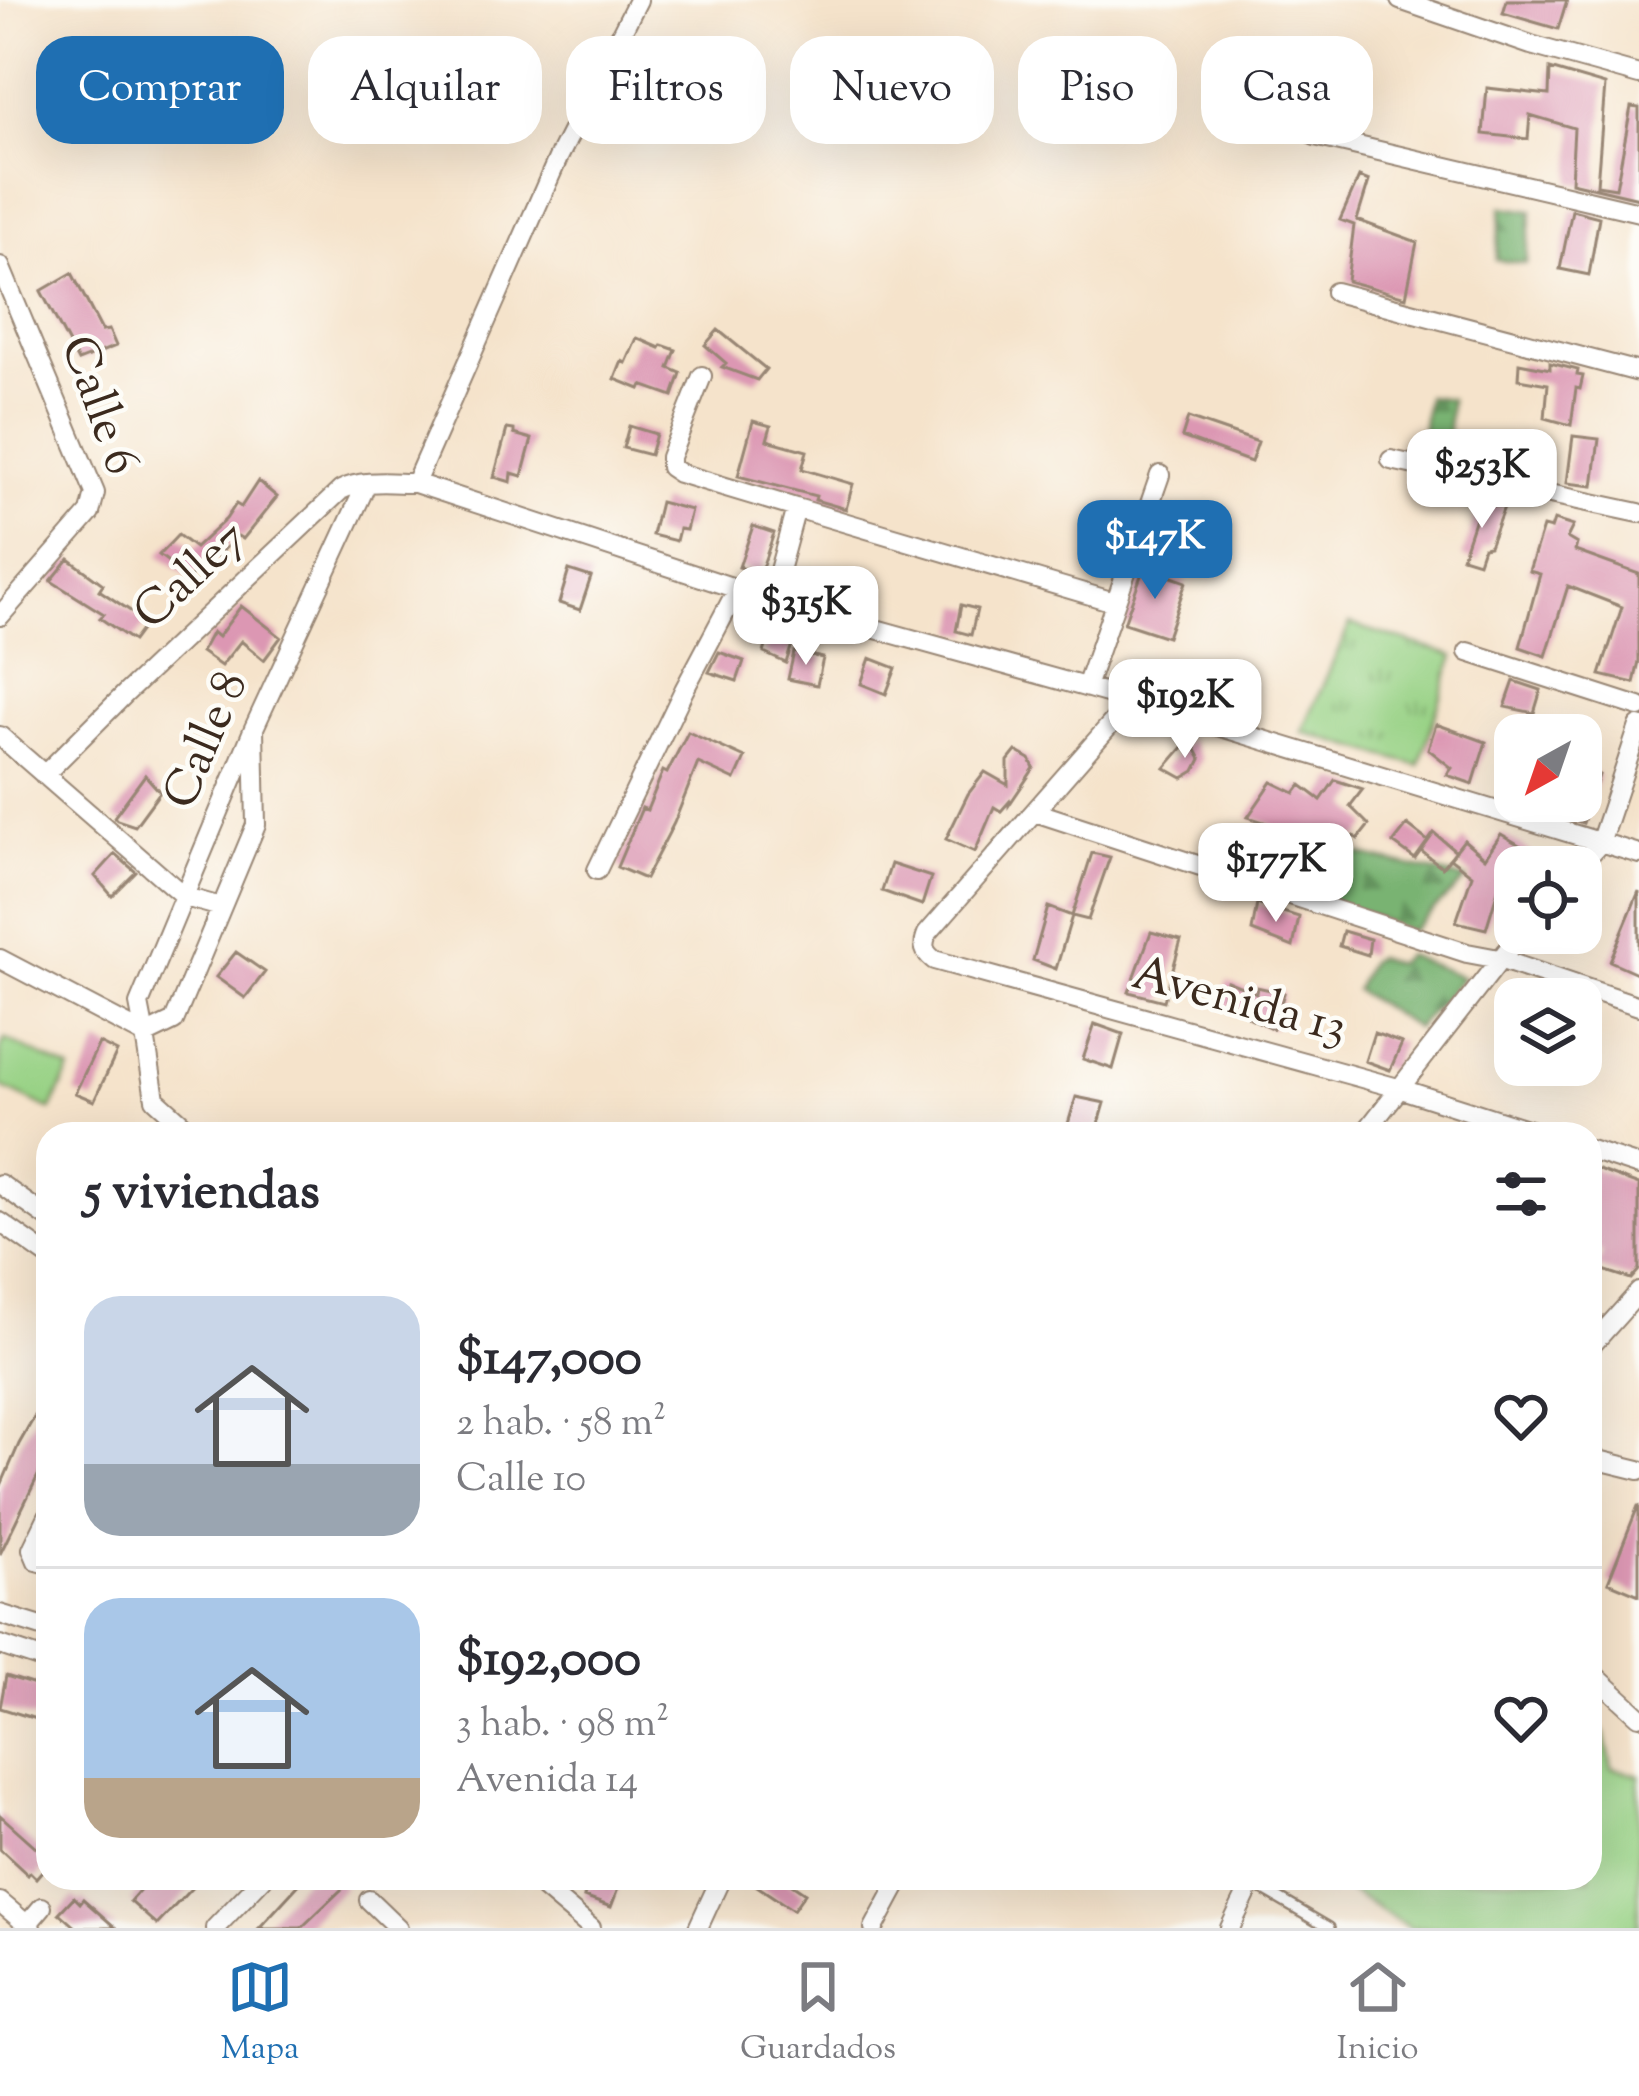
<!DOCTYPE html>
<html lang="es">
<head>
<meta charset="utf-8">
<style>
	body { margin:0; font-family:"Sorts Mill Goudy",serif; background:#f2f2f3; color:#2b2b33; height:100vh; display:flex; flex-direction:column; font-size:45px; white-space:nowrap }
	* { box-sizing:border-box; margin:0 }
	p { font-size:39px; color:#7c7c81 }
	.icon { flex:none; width:66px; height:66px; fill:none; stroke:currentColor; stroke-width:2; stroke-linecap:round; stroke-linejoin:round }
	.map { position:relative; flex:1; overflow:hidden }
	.details { position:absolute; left:36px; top:1122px; width:1566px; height:768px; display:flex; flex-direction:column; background:#fff; border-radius:36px; box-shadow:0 12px 48px #0002 }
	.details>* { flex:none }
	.guide { position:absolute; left:36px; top:36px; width:1569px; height:108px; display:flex; gap:24px }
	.needle { width:78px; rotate:220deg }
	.fabs { position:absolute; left:1494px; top:714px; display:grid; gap:24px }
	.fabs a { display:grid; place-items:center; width:108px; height:108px; border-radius:24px; background:#fff; box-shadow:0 12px 48px #0002; font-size:60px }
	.price { position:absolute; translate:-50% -102px; padding:0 27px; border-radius:24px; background:#fff; color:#222; font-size:39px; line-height:78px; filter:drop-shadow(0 3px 6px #0008) }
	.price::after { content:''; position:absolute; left:50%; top:72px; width:36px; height:27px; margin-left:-18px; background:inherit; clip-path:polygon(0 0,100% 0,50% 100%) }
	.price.current { background:#1f6fb2; color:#fff }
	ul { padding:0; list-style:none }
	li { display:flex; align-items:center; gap:36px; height:300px; padding:0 48px }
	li+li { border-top:3px solid #e1e1e2 }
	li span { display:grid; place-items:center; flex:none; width:336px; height:240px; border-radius:36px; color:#555 }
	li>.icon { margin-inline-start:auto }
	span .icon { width:144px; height:144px; fill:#fffc; stroke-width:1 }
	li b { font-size:51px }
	h2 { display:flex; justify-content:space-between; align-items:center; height:144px; padding:0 48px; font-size:51px }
	.tag { padding:0 42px; border-radius:36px; background:#fff; box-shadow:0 12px 48px #0002; font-size:42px; line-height:108px }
	.tag.current { background:#1f6fb2; color:#fff }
	.dock { display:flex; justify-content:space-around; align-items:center; height:168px; border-top:3px solid #e1e1e2; background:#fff; font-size:33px; color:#7c7c81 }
	.dock a { display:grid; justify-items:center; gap:6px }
	.dock .current { color:#1f6fb2 }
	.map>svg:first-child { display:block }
</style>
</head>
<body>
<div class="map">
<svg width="1639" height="1928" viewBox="0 0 1639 1928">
	<defs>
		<pattern id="forest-firs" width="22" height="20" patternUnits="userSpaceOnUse" patternTransform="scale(3)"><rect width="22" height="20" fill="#79b372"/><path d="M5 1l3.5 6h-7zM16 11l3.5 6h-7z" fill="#64925d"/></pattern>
		<pattern id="park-tufts" width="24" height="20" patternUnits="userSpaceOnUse" patternTransform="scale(3)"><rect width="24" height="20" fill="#97d184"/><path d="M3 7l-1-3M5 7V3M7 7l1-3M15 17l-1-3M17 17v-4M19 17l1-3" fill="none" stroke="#7caa6b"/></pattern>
	</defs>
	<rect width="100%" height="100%" fill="#fdfcf7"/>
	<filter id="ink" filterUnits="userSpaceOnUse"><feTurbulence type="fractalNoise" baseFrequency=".00833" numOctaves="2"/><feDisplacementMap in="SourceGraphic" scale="24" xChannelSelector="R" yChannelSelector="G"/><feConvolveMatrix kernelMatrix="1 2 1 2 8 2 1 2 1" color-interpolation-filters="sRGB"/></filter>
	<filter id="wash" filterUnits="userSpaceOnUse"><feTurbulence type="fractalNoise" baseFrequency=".004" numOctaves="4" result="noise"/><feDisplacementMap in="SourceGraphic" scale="48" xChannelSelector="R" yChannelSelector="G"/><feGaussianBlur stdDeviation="2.7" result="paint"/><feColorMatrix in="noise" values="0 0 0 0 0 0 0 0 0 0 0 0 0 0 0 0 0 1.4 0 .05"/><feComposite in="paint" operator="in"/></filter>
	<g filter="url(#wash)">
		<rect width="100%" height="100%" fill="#f5e3cb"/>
		<!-- grass -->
		<path fill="#97d184" stroke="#697e51" stroke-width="3" d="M5,1039L70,1070L51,1110L0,1086V1050Z
			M1590,1713L1605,1735L1612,1768L1639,1775V1928H1410L1328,1878H1590Z"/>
		<!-- forest -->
		<path fill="url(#forest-firs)" stroke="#5a6e48" stroke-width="3" d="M1502,207L1532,211L1526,263L1496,260Z
			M1427,396L1450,399L1446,463L1419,458Z
			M1353,853L1466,879L1411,931L1317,896Z
			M1406,955L1463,977L1416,1028L1355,990L1368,963L1376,957L1395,964Z"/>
		<!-- park -->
		<path fill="url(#park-tufts)" stroke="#697e51" stroke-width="3" d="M1350,624L1454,656L1419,766L1302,732Z"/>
		<g id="blocks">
			<!-- building -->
			<path fill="#dc97b3" d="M1507,0H1567L1558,29L1503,13Z
				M1550,69L1605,85L1597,185L1616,188L1631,107L1639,108V198L1571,182L1574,128L1530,115L1528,139L1483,134L1487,88L1549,95Z
				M1359,177L1369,181L1357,220L1417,242L1406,297L1347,281L1354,225L1340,220Z
				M1572,210L1599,217L1589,275L1560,269Z
				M72,273L102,331L109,330L116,346L78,361L41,291Z
				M718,330L766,369L757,380L722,367L726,363L705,345Z
				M637,338L660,348L662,345L676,350L669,368L681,373L673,396L642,385L640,389L615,379L622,361L626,363Z
				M1519,363L1550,369V363L1578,370L1577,375L1583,376L1580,389L1576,388L1571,425L1545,418L1548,384L1518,379Z
				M1188,418L1258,442L1251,462L1182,437Z
				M753,421L771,426L767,440L807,451L802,469L853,484L846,509L815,500L816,496L738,476Z
				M629,426L656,434L650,455L623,448Z
				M507,429L514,430V434L532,439L522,476L512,473L511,482L494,477Z
				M1573,436L1599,439L1593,486L1567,483Z
				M258,481L277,497L243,539L238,536L217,556L211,552L190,578L159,555L178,535L195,548L226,519L236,504L241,507Z
				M660,502L691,510L686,530L679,529L676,541L652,535Z
				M1480,503L1504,507L1489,546L1483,547L1478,562L1462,557Z
				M1554,520L1573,526L1567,538L1577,544L1575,551L1639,574V661L1634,683L1600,675L1622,607L1568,586L1546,656L1520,647L1540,574L1529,571L1543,527L1551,529Z
				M753,526L774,533L760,574L739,567Z
				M69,559L103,584L99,590L147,622L133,641L100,618L104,614L51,581Z
				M1144,567L1186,582L1167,637L1124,623Z
				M569,570L591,577L580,610L559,603Z
				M961,605L977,609L971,635L956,631Z
				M241,606L281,637L264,660L241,641L221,666L201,652L212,632L218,637Z
				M771,628L795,635L786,663L764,653Z
				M719,652L744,661L737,681L709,672Z
				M794,652L823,658L817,685L788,679Z
				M870,658L896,668L886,694L861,684Z
				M1514,681L1541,690L1534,713L1505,707Z
				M1436,724L1486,742L1473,784L1447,775L1452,768L1428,749Z
				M688,732L745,758L735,780L698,763L674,823L645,879L617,867L642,808L647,810L663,771L667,773Z
				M1190,739L1201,759L1195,771L1183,778L1165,768Z
				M1016,751L1030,759L1034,768L1009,805V802L1001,811L994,807L975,852L946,839L968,794L985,772L1008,785V761Z
				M1581,769L1599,775L1583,823L1526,804L1527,801H1581Z
				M145,775L160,792L135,826L117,820L114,817Z
				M1335,780L1363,789L1350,806L1369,825L1358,839L1354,836L1312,888L1289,881L1263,857L1276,839L1268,832L1273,825L1248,817L1272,782L1295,793L1301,785L1321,800Z
				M1407,825L1428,841L1415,859L1393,843Z
				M1434,833L1456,851L1442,867L1421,851Z
				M1501,834L1526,849L1547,867H1515V890L1500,883L1486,929L1456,922L1472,875L1450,858L1464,840L1485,858Z
				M1092,853L1110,857L1088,920L1072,916Z
				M115,854L136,872L112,896L95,876Z
				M891,864L931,877L922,905L882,891Z
				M1639,891V974L1610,961Z
				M1257,904L1299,917L1293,947L1252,931Z
				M1048,907L1072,916L1056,969L1033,960Z
				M1343,931L1370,939L1368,955L1339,946Z
				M1151,932L1181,940L1164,1001L1129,992Z
				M236,952L265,972L245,998L216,977Z
				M1227,981L1256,993L1257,987L1284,993L1273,1029L1248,1017L1250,1011L1222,1005Z
				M1095,1024L1123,1034L1113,1069L1083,1059Z
				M1374,1033L1402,1043L1390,1070L1365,1061Z
				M99,1043L117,1052L94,1101L75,1093Z
				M1076,1097L1105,1103L1096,1134H1065Z
				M1590,1167L1639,1185V1270L1631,1279L1597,1268L1603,1252L1590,1247Z
				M48,1393V1455L0,1554V1488L19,1444Z
				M1638,1506H1639V1595L1608,1582Z
				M6,1676L48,1689V1719L37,1715L36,1719L0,1708Z
				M0,1815L48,1858V1864L36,1878L30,1872L28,1875L0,1849Z
				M150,1878H201L157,1925L130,1901Z
				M305,1878H333L344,1887L301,1928H259Z
				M591,1878H622L611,1907L584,1897Z
				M745,1878H783L805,1893L793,1910Z
				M74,1897L80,1903L83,1899L116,1928H76L59,1913Z"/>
		</g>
	</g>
	<g filter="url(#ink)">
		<use href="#blocks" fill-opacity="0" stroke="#988674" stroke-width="3"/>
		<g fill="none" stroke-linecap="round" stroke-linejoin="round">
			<!-- lane casing -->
			<g stroke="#988674" stroke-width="14">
				<path id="lane" d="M1252,1883L1329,1928"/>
			</g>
			<!-- street casing -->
			<g stroke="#988674" stroke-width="22">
				<path id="street" d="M1400,0L1531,45L1639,75
					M1315,136L1639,212
					M0,266L95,493L90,513L0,616
					M1335,292L1639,372
					M702,376L670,457V467L679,473L796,508L771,600
					M1391,460L1639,513
					M415,483L558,158L638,0
					M796,508L1114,602
					M1468,652L1639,707
					M1086,687L1160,475
					M1132,700L927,934C922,946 924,952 934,960L1398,1088L1542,1134
					M254,728L256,825L174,1021L145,1035L139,1004L254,728L367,483
					M0,736L185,897L221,907
					M44,775L126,693L341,490C363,479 390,483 415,483L771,600L1132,700L1639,854
					M1035,812L1467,953L1499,959L1639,1006
					M1579,867L1600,843L1639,726
					M597,870L684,690L738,588
					M0,959L145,1035L155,1099L194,1134
					M1364,1134L1521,933
					M1590,1150L1639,1166
					M0,1184L48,1218
					M0,1222L48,1256
					M1590,1347L1639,1292
					M1590,1458L1639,1470
					M48,1516L32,1549L37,1561L48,1564
					M0,1614L48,1629
					M0,1645L48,1661
					M1590,1671L1639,1716
					M532,1878L591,1928
					M369,1900L398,1928
					M0,1902L31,1928
					M24,1928L42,1907
					M215,1928L263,1878
					M698,1928L721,1878
					M874,1928L901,1878
					M1230,1928L1254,1878"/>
			</g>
			<!-- lane -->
			<use href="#lane" stroke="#fff" stroke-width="9"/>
			<!-- street -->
			<use href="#street" stroke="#fff" stroke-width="18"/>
		</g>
	</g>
	<g text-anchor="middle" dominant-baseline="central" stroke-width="9" stroke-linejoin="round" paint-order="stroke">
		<!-- street labels -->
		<g font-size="48" fill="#3b2a1e" stroke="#fdfcf7">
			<text transform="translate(97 406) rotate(70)">Calle 6</text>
			<text transform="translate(192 577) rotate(-43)">Calle7</text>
			<text transform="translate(208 741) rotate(-67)">Calle 8</text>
			<text transform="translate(1239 1003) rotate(15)">Avenida 13</text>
		</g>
	</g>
</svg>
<div class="fabs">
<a><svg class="needle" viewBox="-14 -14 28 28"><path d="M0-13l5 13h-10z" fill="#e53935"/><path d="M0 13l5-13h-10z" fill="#7c7c81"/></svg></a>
<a><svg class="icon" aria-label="locate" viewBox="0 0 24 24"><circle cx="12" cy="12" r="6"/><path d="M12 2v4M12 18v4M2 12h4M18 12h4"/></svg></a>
<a><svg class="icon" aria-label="layers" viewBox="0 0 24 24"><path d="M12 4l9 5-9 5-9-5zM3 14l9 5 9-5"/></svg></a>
</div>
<b class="price" style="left:1482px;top:531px">$253K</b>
<b class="price current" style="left:1155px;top:602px">$147K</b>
<b class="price" style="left:806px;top:668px">$315K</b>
<b class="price" style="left:1185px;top:761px">$192K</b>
<b class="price" style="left:1276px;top:925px">$177K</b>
<div class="guide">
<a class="tag current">Comprar</a>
<a class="tag">Alquilar</a>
<a class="tag">Filtros</a>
<a class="tag">Nuevo</a>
<a class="tag">Piso</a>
<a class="tag">Casa</a>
</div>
<section class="details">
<h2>5 viviendas<svg class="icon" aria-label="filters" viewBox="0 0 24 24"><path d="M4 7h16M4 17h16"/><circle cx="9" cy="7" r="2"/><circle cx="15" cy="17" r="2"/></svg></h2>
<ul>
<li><span style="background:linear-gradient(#c9d6e8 70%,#9aa5b1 0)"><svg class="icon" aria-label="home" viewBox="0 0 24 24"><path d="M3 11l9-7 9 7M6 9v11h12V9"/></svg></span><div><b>$147,000</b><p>2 hab. · 58 m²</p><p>Calle 10</p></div><svg class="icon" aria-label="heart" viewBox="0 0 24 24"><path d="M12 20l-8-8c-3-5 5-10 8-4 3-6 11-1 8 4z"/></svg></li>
<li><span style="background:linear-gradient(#a9c7e8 75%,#b9a48a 0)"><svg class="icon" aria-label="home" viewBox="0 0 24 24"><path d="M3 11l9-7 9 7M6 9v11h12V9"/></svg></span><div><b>$192,000</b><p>3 hab. · 98 m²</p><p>Avenida 14</p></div><svg class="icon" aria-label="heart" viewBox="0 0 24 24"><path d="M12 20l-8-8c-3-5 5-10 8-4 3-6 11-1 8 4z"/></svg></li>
</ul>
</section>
</div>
<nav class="dock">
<a class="current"><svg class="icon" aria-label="map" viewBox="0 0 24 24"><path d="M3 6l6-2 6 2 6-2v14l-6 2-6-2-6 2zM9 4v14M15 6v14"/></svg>Mapa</a>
<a><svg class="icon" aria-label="saved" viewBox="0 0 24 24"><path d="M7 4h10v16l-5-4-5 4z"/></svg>Guardados</a>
<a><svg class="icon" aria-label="home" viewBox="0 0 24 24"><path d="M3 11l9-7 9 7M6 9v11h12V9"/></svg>Inicio</a>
</nav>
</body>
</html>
